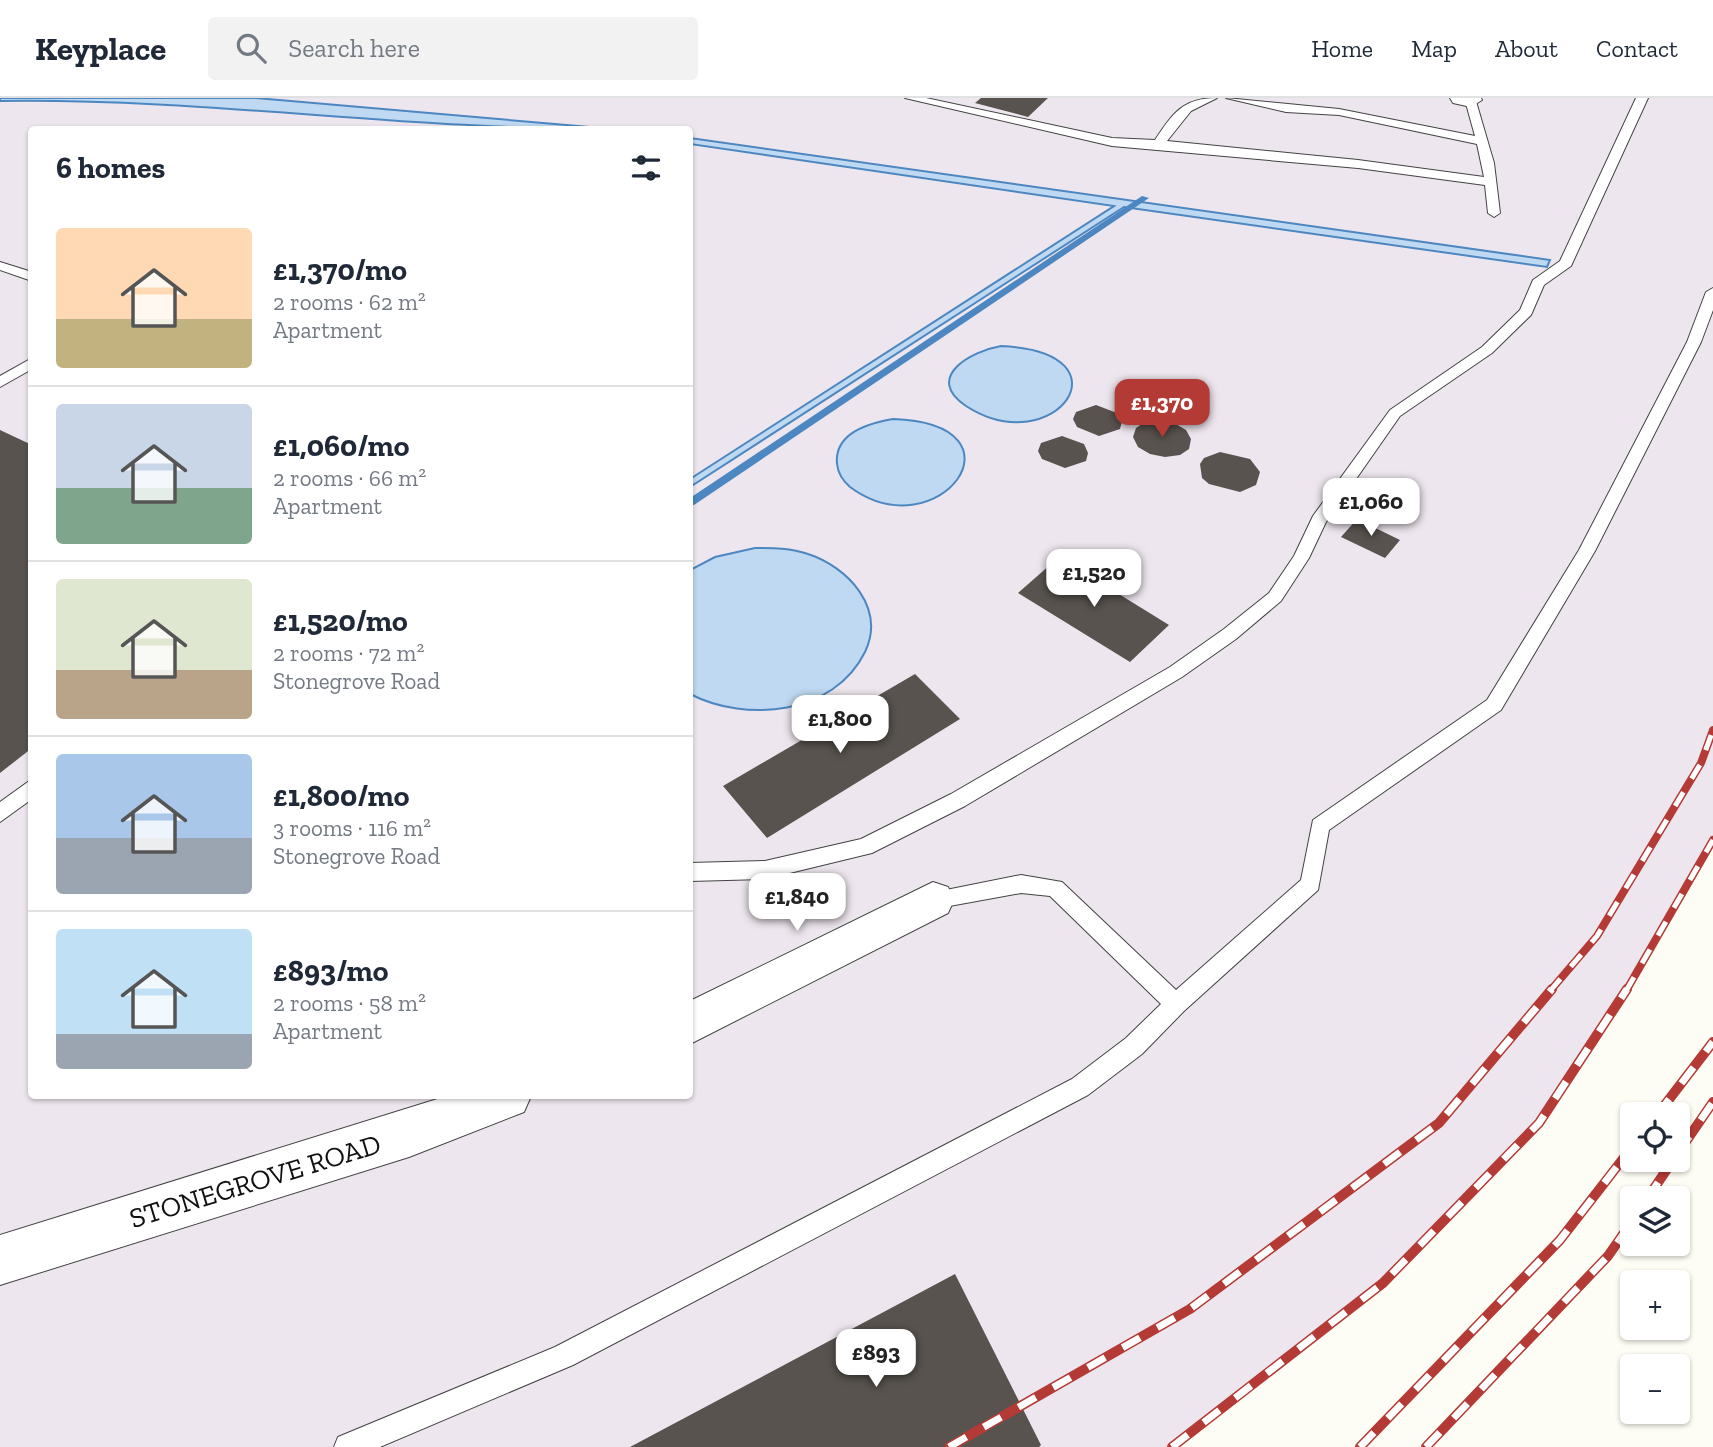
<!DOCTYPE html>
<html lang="en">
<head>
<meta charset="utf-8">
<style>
	body { margin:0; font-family:"Zilla Slab",serif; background:#f2f2f3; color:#1f2937; height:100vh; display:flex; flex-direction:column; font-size:26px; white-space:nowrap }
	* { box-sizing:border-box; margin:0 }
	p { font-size:23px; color:#747a83 }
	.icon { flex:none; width:38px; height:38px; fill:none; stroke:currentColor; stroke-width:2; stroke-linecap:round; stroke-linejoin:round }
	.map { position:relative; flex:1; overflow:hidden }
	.panel { position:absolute; left:28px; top:28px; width:665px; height:973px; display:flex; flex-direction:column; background:#fff; border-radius:7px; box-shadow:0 2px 5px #0004 }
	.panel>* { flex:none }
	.fabs { position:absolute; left:1620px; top:1004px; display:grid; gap:14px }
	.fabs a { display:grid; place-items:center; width:70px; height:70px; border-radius:7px; background:#fff; box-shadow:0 2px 5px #0004; font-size:35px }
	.price { position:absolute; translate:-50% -60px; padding:0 16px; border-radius:14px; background:#fff; color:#222; font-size:23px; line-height:46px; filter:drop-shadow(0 2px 4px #0008) }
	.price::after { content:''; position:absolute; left:50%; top:42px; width:21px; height:16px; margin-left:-10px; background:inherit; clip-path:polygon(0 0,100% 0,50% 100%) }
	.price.on { background:#b43a35; color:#fff }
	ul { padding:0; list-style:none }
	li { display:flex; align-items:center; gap:21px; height:175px; padding:0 28px }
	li+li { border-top:2px solid #e0e1e3 }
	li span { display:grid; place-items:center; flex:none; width:196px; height:140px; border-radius:7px; color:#555 }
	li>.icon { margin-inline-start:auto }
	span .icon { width:84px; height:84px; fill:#fffc; stroke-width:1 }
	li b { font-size:30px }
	h2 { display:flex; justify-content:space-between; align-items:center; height:84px; padding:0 28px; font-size:30px }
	header { display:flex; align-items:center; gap:42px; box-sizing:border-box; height:98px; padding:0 35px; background:#fff; border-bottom:2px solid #e0e1e3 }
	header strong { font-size:33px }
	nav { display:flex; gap:38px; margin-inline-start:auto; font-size:24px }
	.search { width:490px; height:63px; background:#f2f2f3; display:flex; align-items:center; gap:18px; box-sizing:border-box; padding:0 24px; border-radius:7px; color:#747a83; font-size:26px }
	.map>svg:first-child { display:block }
</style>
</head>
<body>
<header>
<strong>Keyplace</strong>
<div class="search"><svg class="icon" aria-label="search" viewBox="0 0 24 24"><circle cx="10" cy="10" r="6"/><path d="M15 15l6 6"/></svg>Search here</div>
<nav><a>Home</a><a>Map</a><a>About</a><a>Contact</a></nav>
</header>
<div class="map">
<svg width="1713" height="1349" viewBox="0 0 1713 1349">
	<rect width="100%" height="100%" fill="#fefdf5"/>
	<!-- industrial -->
	<path fill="#eee6ee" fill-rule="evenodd" d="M0,0H1713V742L1638,875L1539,1025L1383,1185L1172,1349H0ZM32,32H690V998H32Z"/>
	<!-- water -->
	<path fill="#bed9f1" stroke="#4c87c1" stroke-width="2" d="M0,0H256L613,31C408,32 205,0 0,3Z
		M690,40L1550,162L1547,169L1124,109L690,389V381L1114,108L690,46Z
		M1001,248C1135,254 1054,365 966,308C923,279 972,253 1001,248Z
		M893,321C1034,326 938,454 850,389C843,383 838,375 837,366C834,335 869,325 893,321Z
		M755,450C773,450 791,450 808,456C848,469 886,510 865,554C834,617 746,625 690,596V472L715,459Z"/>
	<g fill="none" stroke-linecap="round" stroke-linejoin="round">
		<!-- stream -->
		<path fill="#4c87c1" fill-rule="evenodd" d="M1142,98L1149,100L694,407L690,408V400Z"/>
	</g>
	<!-- building -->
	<path fill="#58534e" d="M981,0H1048L1028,19L975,5Z
		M1096,307L1117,315L1122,323L1120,331L1099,338L1077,329L1073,321L1076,314Z
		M1159,322L1174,325L1186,332L1191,341L1189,351L1180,357L1165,359L1150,356L1138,349L1133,339L1136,330L1145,324Z
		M0,332L32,347V650L0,675Z
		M1062,338L1084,346L1088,355L1086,363L1065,370L1042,361L1038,353L1041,345Z
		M1220,354L1250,361L1260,374L1256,387L1240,394L1209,386L1202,380L1200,366L1204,360Z
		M1357,421L1400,442L1385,460L1341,439Z
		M1059,459L1169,527L1130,564L1018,495Z
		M915,576L960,621L767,740L723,688Z
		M955,1176L1041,1347L1039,1349H630Z"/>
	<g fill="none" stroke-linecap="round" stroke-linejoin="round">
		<!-- lane casing -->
		<g stroke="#434343" stroke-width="2">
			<path id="lane" d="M905,0H926L1112,40L1155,42C1173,15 1183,0 1217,0L1191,13L1167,43L1358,62L1484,79L1477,46L1339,17L1286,14L1226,0L1339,11L1475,38L1465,2L1475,0L1494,65L1500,115L1494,119L1488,115L1485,87L1358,70L1112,48Z
				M1636,0H1648L1571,168L1544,187L1531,217L1492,255L1400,318L1326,424L1309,460L1281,503L1236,541L1182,579L965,708L872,755L765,781L690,783V765L765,763L861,741L951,696L1170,569L1224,531L1269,495L1294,458L1313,418L1390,312L1482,249L1520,212L1533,182L1560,163Z
				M0,164L32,174V183L0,172Z
				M1713,190V212L1701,244L1595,453L1501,612L1329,732L1318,792L1184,913L1142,956L1088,997L573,1267L380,1349H334L338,1339L555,1249L1072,981L1126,940L1161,906L1050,798L1021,795L933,811L926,808L923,802L926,796L1021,777L1062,784L1176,892L1301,782L1313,722L1487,602L1579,452L1687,244L1706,194Z
				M32,260V271L0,289V278Z
				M32,681V701L0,724V704Z"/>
		</g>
		<!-- street casing -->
		<g stroke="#434343" stroke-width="2">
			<path id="street" d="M1450,0H1481L1482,2L1471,9L1453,5Z
				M933,784L948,789L954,802L948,815L690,946V903Z
				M447,998H531L524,1014L409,1059L0,1187V1137Z"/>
		</g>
		<!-- lane -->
		<use href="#lane" fill="#fff" fill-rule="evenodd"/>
		<!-- street -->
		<use href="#street" fill="#fff" fill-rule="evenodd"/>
		<!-- rail-far1 casing -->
		<g stroke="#b43a35" stroke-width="8">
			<path id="rail-far1" d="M1550,893L1597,838L1701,665L1713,632
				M1626,893L1713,742"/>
		</g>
		<!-- rail casing -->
		<g stroke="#b43a35" stroke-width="10">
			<path id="rail" d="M1657,1017L1713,944
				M1678,1055L1713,1004
				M1647,1101L1673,1062
				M949,1349L1190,1211L1439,1025L1552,891
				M1172,1349L1383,1185L1539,1025L1627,891
				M1360,1349L1560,1142L1633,1048
				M1426,1349L1608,1158L1633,1122"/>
		</g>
		<!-- rail-far1 -->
		<use href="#rail-far1" stroke="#fff" stroke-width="5" stroke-dasharray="16" stroke-linecap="butt"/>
		<!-- rail -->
		<use href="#rail" stroke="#fff" stroke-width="7" stroke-dasharray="20" stroke-linecap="butt"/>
	</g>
	<g text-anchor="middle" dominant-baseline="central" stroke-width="7" stroke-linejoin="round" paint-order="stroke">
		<!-- near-street labels -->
		<g font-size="28" fill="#101010" stroke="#fff">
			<text transform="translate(255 1083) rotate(-17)">STONEGROVE ROAD</text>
		</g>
	</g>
</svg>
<div class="fabs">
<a><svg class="icon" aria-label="locate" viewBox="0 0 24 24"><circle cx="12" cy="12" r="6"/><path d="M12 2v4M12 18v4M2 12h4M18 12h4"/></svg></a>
<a><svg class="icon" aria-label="layers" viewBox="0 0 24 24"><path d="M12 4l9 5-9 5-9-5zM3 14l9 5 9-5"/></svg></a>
<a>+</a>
<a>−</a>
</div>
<b class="price on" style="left:1162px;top:341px">£1,370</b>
<b class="price" style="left:1371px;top:440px">£1,060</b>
<b class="price" style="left:1094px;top:511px">£1,520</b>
<b class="price" style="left:840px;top:657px">£1,800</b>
<b class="price" style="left:797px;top:835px">£1,840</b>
<b class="price" style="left:876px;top:1291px">£893</b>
<section class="panel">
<h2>6 homes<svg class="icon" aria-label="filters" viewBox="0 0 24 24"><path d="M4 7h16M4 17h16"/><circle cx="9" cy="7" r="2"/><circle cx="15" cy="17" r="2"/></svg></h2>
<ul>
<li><span style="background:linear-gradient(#ffd9b3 65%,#c2b280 0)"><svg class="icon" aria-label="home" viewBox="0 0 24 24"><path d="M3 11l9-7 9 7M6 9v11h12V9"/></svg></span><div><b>£1,370/mo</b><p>2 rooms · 62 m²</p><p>Apartment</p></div></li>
<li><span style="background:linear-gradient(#c9d6e8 60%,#7fa58c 0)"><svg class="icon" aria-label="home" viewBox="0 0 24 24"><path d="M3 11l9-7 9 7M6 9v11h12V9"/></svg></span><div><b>£1,060/mo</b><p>2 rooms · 66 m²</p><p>Apartment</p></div></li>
<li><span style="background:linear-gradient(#dfe7d0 65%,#b9a48a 0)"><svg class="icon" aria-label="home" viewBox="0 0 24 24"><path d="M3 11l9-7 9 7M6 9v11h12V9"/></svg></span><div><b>£1,520/mo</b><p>2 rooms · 72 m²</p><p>Stonegrove Road</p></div></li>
<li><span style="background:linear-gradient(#a9c7e8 60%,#9aa5b1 0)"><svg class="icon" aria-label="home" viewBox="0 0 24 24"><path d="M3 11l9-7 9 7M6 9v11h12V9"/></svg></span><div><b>£1,800/mo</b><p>3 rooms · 116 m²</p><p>Stonegrove Road</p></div></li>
<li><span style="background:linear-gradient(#bfe0f5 75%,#9aa5b1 0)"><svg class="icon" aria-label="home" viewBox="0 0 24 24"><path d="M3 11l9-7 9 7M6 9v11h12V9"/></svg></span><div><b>£893/mo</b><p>2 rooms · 58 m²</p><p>Apartment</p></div></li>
</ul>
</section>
</div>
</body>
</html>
